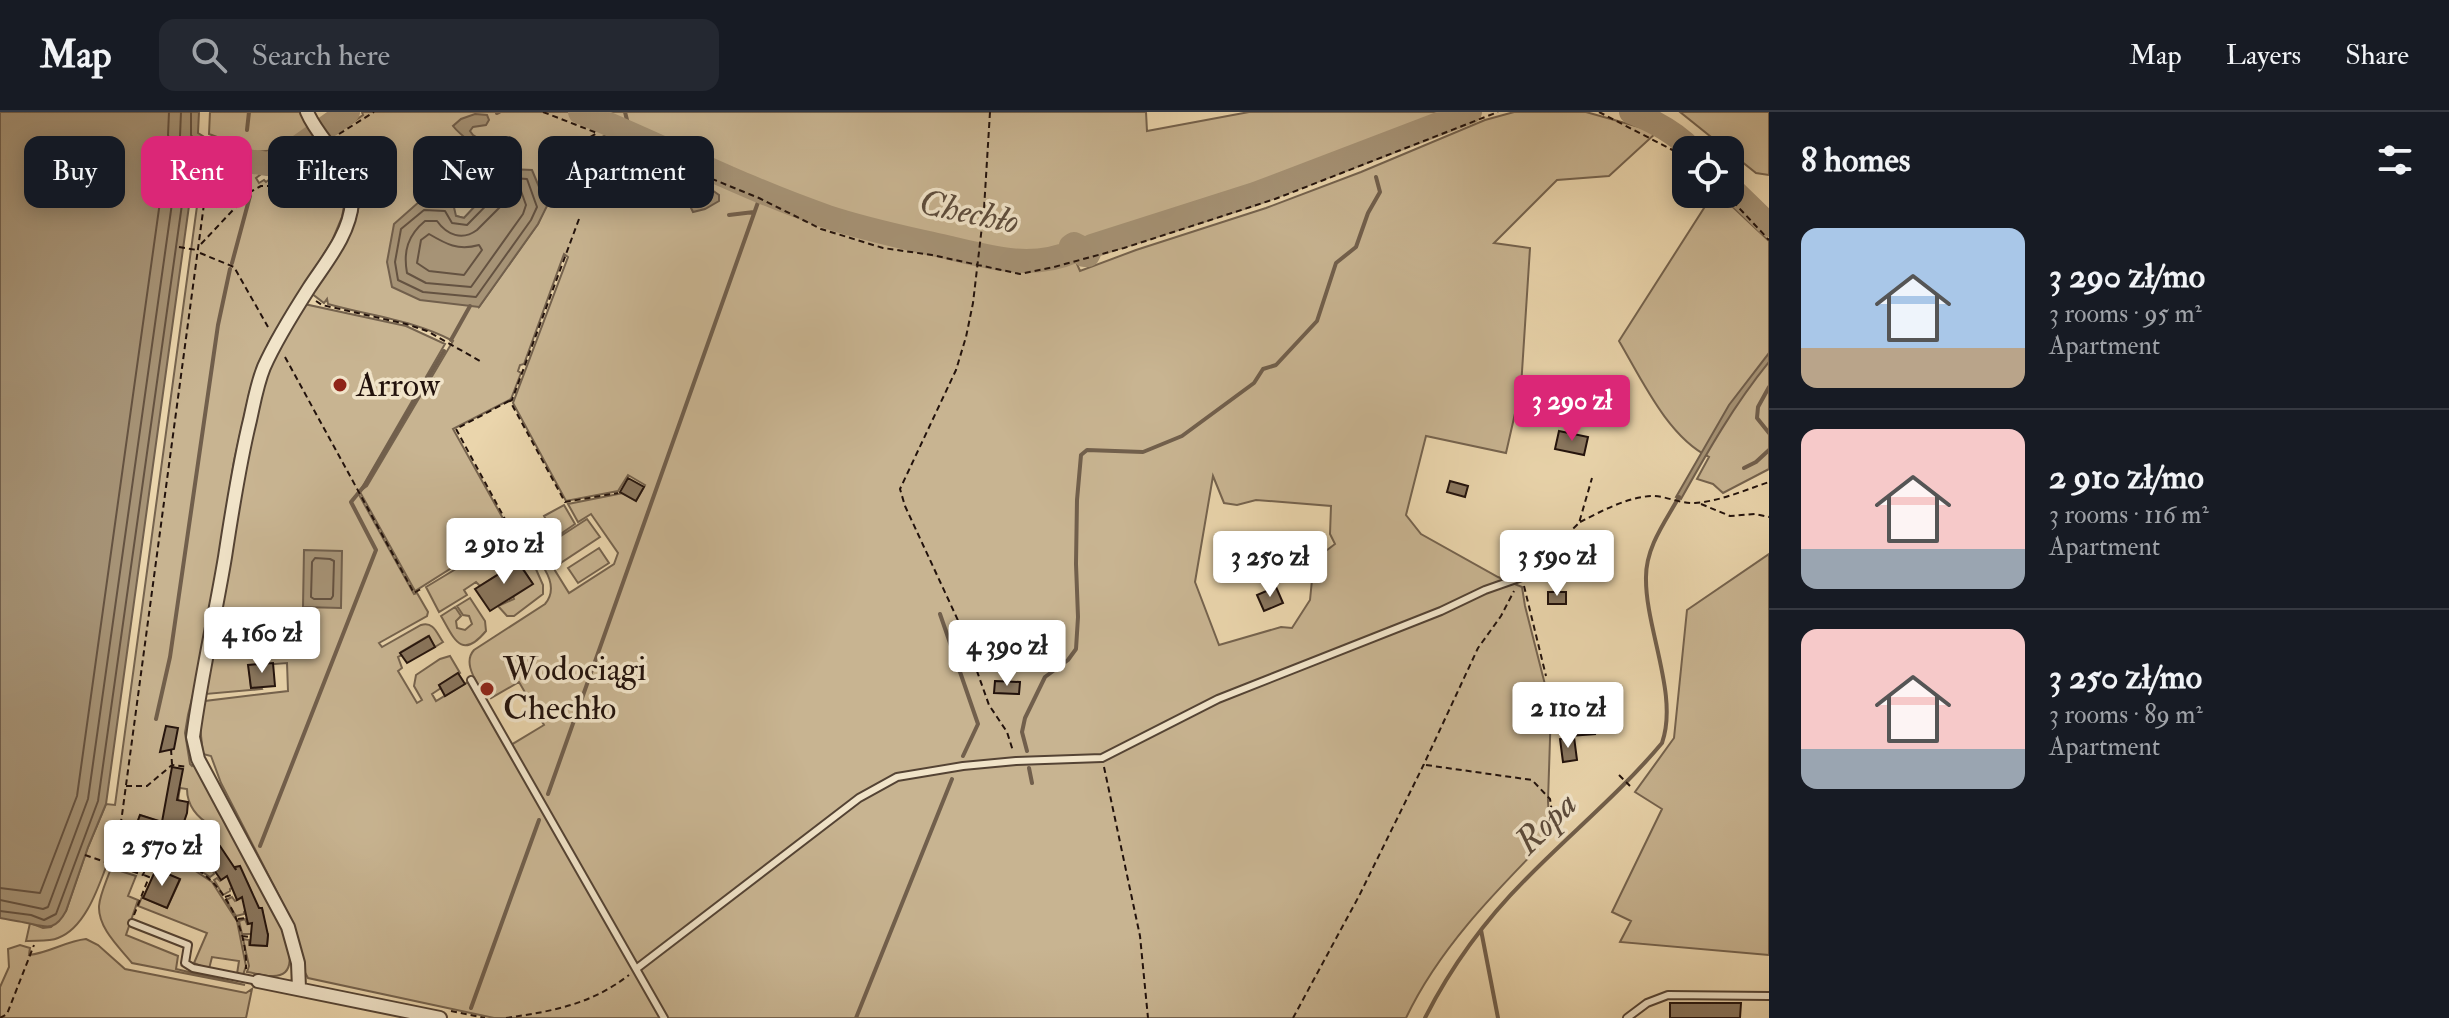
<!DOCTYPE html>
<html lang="en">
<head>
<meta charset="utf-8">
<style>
	body { margin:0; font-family:"IM FELL Double Pica",serif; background:#242831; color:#f1f3f6; height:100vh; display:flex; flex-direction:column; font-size:30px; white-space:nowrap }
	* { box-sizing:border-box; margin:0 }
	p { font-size:26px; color:#9ea1a6 }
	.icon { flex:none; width:44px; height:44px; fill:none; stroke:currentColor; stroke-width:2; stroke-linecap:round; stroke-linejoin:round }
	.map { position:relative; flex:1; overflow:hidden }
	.panel { display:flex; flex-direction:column; background:#171b24; width:680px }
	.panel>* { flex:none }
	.top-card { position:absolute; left:24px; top:24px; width:760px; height:72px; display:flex; gap:16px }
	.controls { position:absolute; left:1672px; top:24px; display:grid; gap:16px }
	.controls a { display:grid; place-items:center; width:72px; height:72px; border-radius:16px; background:#171b24; box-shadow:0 4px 20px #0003; font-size:40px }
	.price { position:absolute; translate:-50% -68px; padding:0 18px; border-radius:8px; background:#fff; color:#222; font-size:26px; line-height:52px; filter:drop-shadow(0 2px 4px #0008) }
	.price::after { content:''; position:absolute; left:50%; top:48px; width:24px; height:18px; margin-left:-12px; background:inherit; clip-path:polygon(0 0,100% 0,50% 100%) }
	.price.active { background:#db2777; color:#fff }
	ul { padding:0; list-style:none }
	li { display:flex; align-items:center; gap:24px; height:200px; padding:0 32px }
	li+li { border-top:2px solid #363941 }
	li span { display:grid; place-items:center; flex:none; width:224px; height:160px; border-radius:16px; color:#555 }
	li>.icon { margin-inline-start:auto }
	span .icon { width:96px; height:96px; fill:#fffc; stroke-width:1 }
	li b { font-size:34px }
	h2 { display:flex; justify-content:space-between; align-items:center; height:96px; padding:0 32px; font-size:34px }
	.chip { padding:0 28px; border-radius:16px; background:#171b24; box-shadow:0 4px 20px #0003; font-size:28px; line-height:72px }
	.chip.active { background:#db2777; color:#fff }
	header { display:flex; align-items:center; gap:48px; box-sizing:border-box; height:112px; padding:0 40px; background:#171b24; border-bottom:2px solid #363941 }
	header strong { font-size:38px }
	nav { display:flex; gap:44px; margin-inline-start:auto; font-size:28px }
	.search { width:560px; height:72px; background:#242831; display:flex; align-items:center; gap:20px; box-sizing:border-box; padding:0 28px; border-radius:16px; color:#9ea1a6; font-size:30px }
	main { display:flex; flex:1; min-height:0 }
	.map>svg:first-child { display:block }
</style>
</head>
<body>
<header>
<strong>Map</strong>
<div class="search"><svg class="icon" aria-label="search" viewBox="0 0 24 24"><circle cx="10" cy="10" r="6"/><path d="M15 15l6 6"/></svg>Search here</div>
<nav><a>Map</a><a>Layers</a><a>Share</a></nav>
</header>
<main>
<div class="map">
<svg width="1769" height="906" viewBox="0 0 1769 906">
	<rect width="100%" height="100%" fill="#ead5ac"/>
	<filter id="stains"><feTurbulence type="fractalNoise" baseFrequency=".0025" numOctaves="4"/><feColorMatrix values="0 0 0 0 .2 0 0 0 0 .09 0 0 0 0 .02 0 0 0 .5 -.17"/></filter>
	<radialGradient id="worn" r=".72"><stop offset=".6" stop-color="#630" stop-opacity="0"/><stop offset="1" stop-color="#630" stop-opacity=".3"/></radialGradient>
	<!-- green -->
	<path fill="#c8b491" stroke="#75634e" stroke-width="2" fill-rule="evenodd" d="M210,0H301L311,18L277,38L255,40L241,36L215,38L217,25L209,22Z
		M362,0H569L838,113L871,124L915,134L1021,154L1042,153L1074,145L1080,159L1136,138L1266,96L1361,60L1485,8L1514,0H1586L1657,20L1609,64L1557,68L1494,131L1530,136L1521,275L1506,341L1426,324L1406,403L1421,422L1498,465L1522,475L1525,494L1551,596L1548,689L1550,724C1496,779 1439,836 1406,906H494L308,866L303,857L294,813L221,671L211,644L203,642L200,614L205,589L288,579L287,551L249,554L251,576L261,575L262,577L206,582L246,349L261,282L270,255L283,228L304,192L406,214L445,232L360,379L367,374L453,229C414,208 370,204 328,192L327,187L324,191L311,181C328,154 367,107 359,74C354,55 340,41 328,27L363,3ZM510,57L546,94L538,112L479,195L456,104L464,106ZM564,142L568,145L513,291L566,389L618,379L628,363L645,373L636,389L623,381L568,392L578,410L591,402L618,441L614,452L569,481L541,436L553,427L547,418L541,420L535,408L521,416L528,429L515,436L509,425L426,475L439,500L467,483L464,478L476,470L480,474L518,450L516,445L530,435C541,452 561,473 545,492L474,538C464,549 473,564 479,575L488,570L494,581L490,584L491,586L519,570L544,613L506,636L468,570L436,589L432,582L441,576L439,573L460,561L450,544L440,547L416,563L414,574L422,588L417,591L398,559L402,556L398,545L402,543L401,540L428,524L435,535L443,530C437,522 434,509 421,513L382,535L379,531L427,504L428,500L417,481L414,482L358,381L360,380L415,479L510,419L453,317L511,287L521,261L518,259L520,253L524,252ZM1213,364L1224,391L1237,393L1256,388L1331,394L1330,422L1335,432L1314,448L1310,488L1292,516L1281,515L1219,533L1195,470Z
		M592,0H1146L1147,19L1249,0H1455L1268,71L1048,144L1022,146L991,141L863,110Z
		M1680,0H1769V63L1756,61Z
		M318,31L338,56L343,70L346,83L342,105L332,129L271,226L258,252L250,278L234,349L204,537L188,603L185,621L190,652L192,654L195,651L283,816C287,831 300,864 273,864C265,865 256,861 247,860L249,854L243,827L249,828V833L267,834L268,822H242L239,809L245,807L247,812L264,808L262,796L244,800V802L236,804L226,788L232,785L235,789L252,781L247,770L230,777V779L223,783L214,768L217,766L220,769L235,758L228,748L213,759L214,762L210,765L192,753L199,748L202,751L216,741L209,731L194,741L196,744L187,751L154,738L156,733L174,739L181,717L140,703L132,725L149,731L140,757L109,747C99,773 86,816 58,826C49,830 36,828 26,829L30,811L43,816L51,815L66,799L88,735L106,692L115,693L201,65L211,64L213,50H222L238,60L258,59L260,63L256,66L259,71L264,68L266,70ZM180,676L187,677C187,693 197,706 211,713L216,712L211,722C184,708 173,711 180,676Z
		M1713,82H1719L1769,129V357L1723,381L1713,372L1697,367L1709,345C1668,325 1642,268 1619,229Z
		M564,393L575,412L556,425L544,404Z
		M587,407L600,425L559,452L547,433Z
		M599,436L609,451L578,471L568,456Z
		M1769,442V843L1620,830L1631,809L1612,800L1662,697L1635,680L1674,626L1687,498Z
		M528,454L535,455L543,473V482L514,504H507L498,494L514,487L513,484L532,471L522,455Z
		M470,486L485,509L486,519C461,549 454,526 441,504L455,495L461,504L456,509L457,516L465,518L472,512L469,504L463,503L457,494Z
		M153,741L188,754L212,770L237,809L246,854L243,863L237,862L239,849L212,845L209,857L196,852L194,851L207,821L138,794L142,785L167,796L180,768L149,753Z
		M111,756L136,764L128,784L138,788L126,823L178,844L176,857L245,873L132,851C119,835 98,816 99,794C100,782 107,768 111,756Z
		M86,827L98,833L125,857L246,881L252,877L246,906H0V875L9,855L8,837L20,833L30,836L29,843C49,841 66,829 86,827Z"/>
	<!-- water -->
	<path fill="#a69376" stroke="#715f4c" stroke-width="2" d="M0,0H199L198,21L211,29L207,57L196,60L193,65L106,692L88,735L66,799C55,820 46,815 27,811C18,809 9,808 0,806Z
		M475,2L487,3L489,8L486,13L473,15L470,19L473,23L491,34V45L488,47C482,36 463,27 453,14L461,7Z
		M510,57L532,58L547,94L538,112L479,195L420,188L392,175L387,150L394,112L420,89L453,91L456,104L464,106Z
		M712,78L719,83V89L705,97L693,100L688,90L692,82Z
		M1769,241V250C1734,293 1708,339 1681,387L1676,385L1729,293Z
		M304,438L342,439L341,496L303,495Z"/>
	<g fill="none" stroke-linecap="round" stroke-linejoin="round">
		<!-- shore -->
		<path stroke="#645241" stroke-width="2" d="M513,66L527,67L537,95L531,108L476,185L423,180L398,168L395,150L401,117L424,98L445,99L452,111L467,113Z
			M518,77L521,79L526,93L523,102L471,175L426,171L407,161C403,139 408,123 425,109H437C447,123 462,129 477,118Z
			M429,122C446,132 458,139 479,133L482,138L464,163L429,159L417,151L421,128Z
			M315,446L330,447L334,449L333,484L331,487H314L311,485L312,450Z
			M0,776L40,781L77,684L164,61L173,39L168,23L169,0
			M0,788L43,797L48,795L88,687L176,63L180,51L190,41L180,24L181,0
			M0,799L31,803L44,808L56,802L98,689L186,64L190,55L199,49L202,37L191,23V0"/>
		<!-- stream -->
		<path stroke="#715f4c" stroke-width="4" d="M625,0L630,20
			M497,1L499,0
			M247,18L249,0
			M1396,36L1397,28
			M571,40L622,17
			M729,103L754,100
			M232,151L250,84
			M451,228L470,194
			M1769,275L1758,295L1757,306L1769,321
			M1744,356L1756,350L1769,338
			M940,502L978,612L963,644
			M156,607L170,545L218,213L230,157
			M1027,639L1022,620L1025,606L1045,565L1068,548L1076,537L1078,505L1076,452L1077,388L1081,343L1087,338L1143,340L1182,324L1254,271L1263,257L1276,253L1317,209L1336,151L1356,135L1368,101L1380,80L1376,65
			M1029,656L1032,671
			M548,682L762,79
			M260,734L376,438L351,390L365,373L444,239
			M1481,818L1498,906
			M471,896L539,708
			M856,906L952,667
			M1425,906C1451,855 1486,807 1526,767C1571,721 1621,680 1662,631C1679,583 1645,516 1646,465C1646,435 1665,410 1679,385"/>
		<!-- river -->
		<path stroke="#a69376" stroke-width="24" d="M580,0C663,34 743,76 828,105C867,118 907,126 946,135C988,145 1031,158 1072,140L1071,134L1074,132L1080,135L1084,143H1088L1092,134L1255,82L1470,0
			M1631,0C1654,9 1675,20 1692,38
			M178,39L268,52L281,47L348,0
			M1730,75L1769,113"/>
	</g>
	<!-- building -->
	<path fill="#8a775f" stroke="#22120c" stroke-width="2" d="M1559,319L1588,325L1584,343L1555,337Z
		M628,366L644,375L636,389L620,380Z
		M1450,369L1468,374L1465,385L1447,380Z
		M521,416L528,428L515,436L508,424Z
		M1600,441L1604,460L1582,465L1578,445Z
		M518,450L533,472L490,499L475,477Z
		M1276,475L1283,491L1264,499L1257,483Z
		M1548,480H1566V492H1548Z
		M429,524L435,535L407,551L400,541Z
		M273,551L275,574L251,576L248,553Z
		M458,561L465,572L445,584L439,573Z
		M995,569L1020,570L1019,582L994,581Z
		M1592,598L1595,622L1570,624L1568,601Z
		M166,614L178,616L174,637L160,640Z
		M1574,625L1577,648L1563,650L1560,627Z
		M172,655L183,657L177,688L188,690L187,701L174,739L132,725L140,703L162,710Z
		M209,730L217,741L215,737L220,734L236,758L235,755L240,754L259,796H262L268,823L267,834L250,833L252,811L248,812L242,785L237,788L227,764L221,768L207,748L202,751L194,742Z
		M156,757L180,767L167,796L143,786Z
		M1670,891H1741L1740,906H1670Z"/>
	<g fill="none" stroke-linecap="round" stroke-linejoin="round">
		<!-- service casing -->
		<g stroke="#544334" stroke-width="10">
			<path id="service" d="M471,568L664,906
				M132,811L188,833L185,851L193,856L258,869
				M636,857L859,686L897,665L963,654L1016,649L1102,646L1218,587L1441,499L1485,478L1522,465
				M1627,906L1647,891L1668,883L1769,884"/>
		</g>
		<!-- minor casing -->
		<g stroke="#544334" stroke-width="16">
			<path id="minor" d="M258,869L440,906
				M299,876L298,851L288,815L198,647L193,625C201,564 215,505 225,445C232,399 239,353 250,308C254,290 257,272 264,255C276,228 293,201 309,176C326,150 350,122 352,90C355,54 320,31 307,0"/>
		</g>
		<!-- path -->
		<path stroke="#22120c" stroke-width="2" stroke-dasharray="6 4" stroke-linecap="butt" d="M543,0L597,21L562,42L568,44L611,26L759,86L821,117L883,136L932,143L1020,162L1054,155L1124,136L1275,87L1498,0
			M990,0L984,97L973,191L966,225L956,258L900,377L905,394L962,517L989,593L1007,620L1013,639
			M1599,0L1686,45
			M339,22L374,0
			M1726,82L1769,128
			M579,107L512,288L510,289L565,390L618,381
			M201,132L250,80L261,74H269L286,59L316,40
			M179,135L197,138
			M200,141L234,155L268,215
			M316,189L322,193L406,212L427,219L480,249
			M285,245L414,481L421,477
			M509,289L456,317L512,420
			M1701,392L1730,404L1755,402L1769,405
			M1580,410C1602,399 1627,385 1652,384C1667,384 1680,392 1695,391C1721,389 1745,378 1769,370
			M1530,458L1579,411L1592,366
			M1524,474L1546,564
			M171,637L172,652
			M1426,653L1532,668L1550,687L1553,707
			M1104,655L1140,824L1148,906
			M1619,663L1630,674
			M126,674H147L172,653L188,655
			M152,739C164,743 177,747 188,752C224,769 248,818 246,857
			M85,743L143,763L155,733
			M109,751L119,723L122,703L213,25
			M191,752L198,747
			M225,785L234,782
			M134,803L149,765L144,763
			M238,807L247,806
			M242,824L251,825
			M451,899L485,906
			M0,906L7,902L34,833
			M506,906C553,899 590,893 629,863
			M1293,906L1359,784L1424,652L1478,536L1501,504L1514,479"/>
		<!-- service -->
		<use href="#service" stroke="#f1e4c9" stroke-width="6"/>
		<!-- minor -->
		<use href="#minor" stroke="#f1e4c9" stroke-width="12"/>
	</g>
	<!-- markers -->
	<g fill="#8f2418" stroke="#f1e4c9" stroke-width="3">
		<circle cx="340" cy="273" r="8"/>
		<circle cx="487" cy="577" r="8"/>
	</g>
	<g text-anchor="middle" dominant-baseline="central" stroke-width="7" stroke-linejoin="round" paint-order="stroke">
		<!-- poi labels -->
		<g font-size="34" fill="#22120c" stroke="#f1e4c9" text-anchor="start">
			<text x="356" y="273">Arrow</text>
			<text x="503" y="557">Wodociągi<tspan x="503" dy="39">Chechło</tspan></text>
		</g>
		<!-- water labels -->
		<g font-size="36" font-style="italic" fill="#5d4c3c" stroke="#f1e4c9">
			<text transform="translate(969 100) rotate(12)">Chechło</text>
			<text transform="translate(1546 711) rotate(-45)">Ropa</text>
		</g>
	</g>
	<rect width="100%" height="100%" filter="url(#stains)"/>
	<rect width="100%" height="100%" fill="url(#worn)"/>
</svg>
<div class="controls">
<a><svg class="icon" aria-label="locate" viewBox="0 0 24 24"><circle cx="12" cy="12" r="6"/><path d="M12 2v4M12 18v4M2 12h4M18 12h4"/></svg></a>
</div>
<b class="price active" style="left:1572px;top:331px">3 290 zł</b>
<b class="price" style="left:504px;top:474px">2 910 zł</b>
<b class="price" style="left:1557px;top:486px">3 590 zł</b>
<b class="price" style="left:1270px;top:487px">3 250 zł</b>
<b class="price" style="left:262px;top:563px">4 160 zł</b>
<b class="price" style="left:1007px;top:576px">4 390 zł</b>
<b class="price" style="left:1568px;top:638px">2 110 zł</b>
<b class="price" style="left:162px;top:776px">2 570 zł</b>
<div class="top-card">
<a class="chip">Buy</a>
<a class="chip active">Rent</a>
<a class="chip">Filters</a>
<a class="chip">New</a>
<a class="chip">Apartment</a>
</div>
</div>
<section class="panel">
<h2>8 homes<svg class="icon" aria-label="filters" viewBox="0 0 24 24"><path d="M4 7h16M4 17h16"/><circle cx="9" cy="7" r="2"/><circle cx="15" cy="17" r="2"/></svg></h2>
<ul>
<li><span style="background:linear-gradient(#a9c7e8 75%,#b9a48a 0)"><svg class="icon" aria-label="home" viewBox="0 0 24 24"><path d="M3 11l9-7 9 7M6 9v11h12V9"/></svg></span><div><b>3 290 zł/mo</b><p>3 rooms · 95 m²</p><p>Apartment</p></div></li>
<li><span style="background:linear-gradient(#f6c9c9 75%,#9aa5b1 0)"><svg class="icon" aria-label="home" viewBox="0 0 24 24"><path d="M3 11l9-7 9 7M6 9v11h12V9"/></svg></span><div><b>2 910 zł/mo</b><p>3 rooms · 116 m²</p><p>Apartment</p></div></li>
<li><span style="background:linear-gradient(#f6c9c9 75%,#9aa5b1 0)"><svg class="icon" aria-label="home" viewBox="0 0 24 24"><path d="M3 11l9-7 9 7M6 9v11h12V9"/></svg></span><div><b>3 250 zł/mo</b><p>3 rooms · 89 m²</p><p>Apartment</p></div></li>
</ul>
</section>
</main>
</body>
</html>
